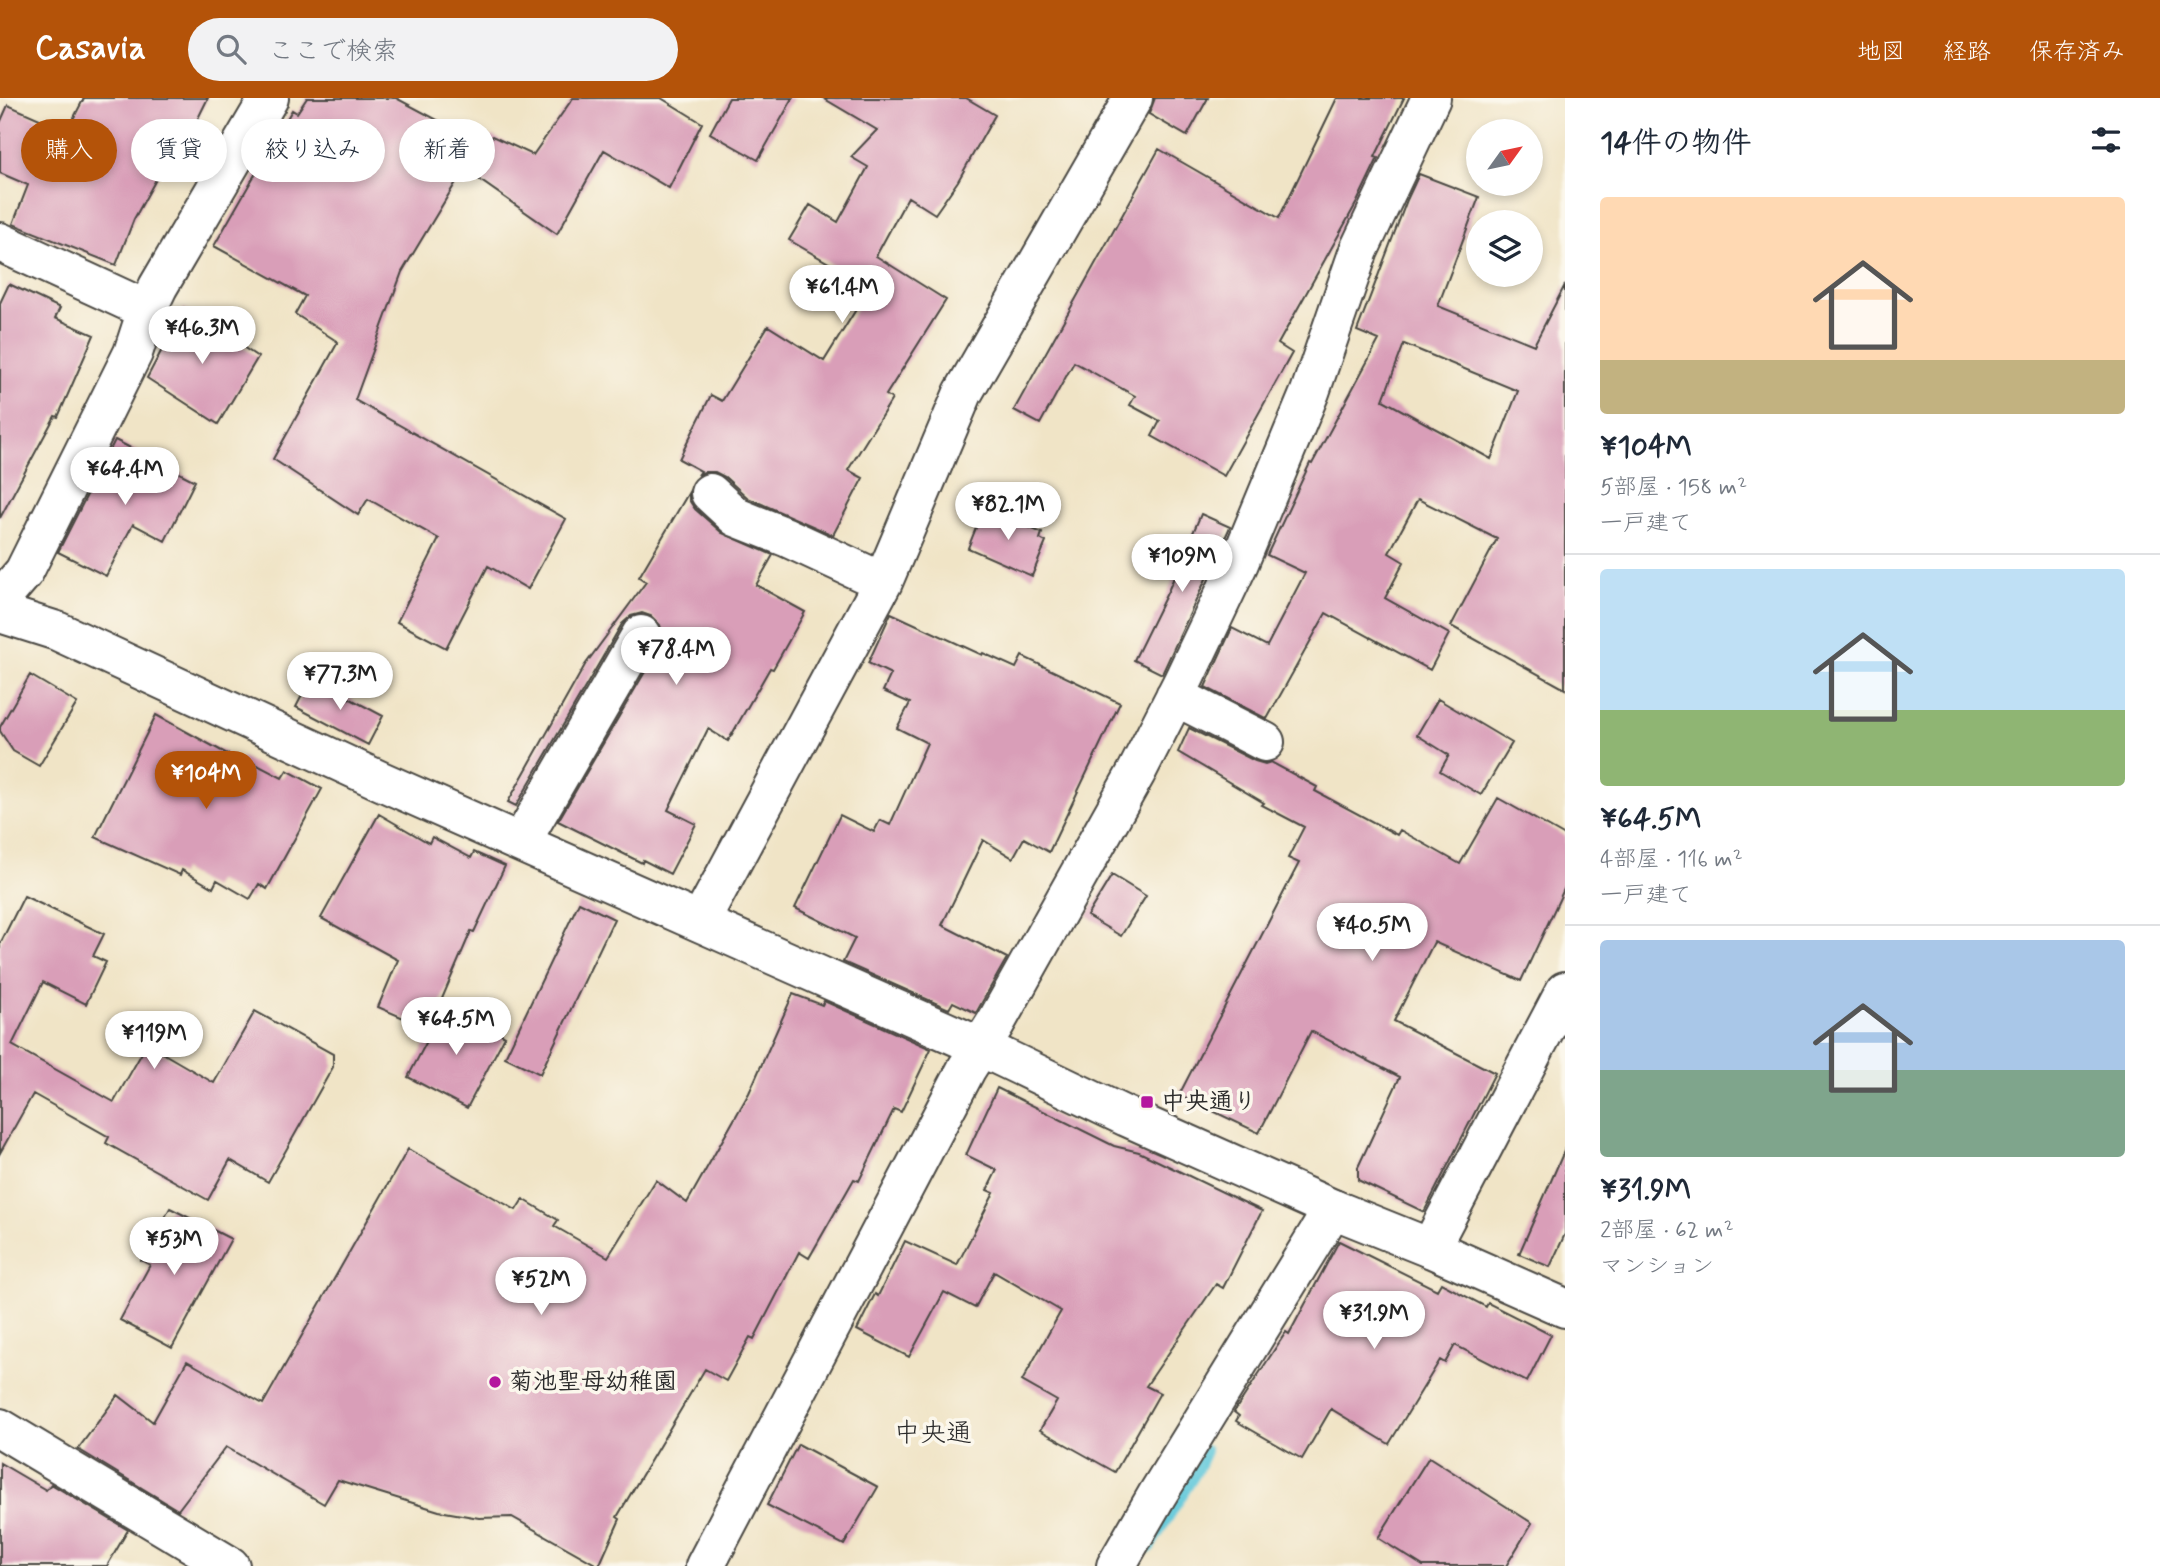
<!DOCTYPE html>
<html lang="ja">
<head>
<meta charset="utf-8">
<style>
	body { margin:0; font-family:Mynerve,"Klee One",sans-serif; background:#f2f2f3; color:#1f2937; height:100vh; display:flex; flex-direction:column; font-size:26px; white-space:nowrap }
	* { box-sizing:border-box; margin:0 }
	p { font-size:23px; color:#747a83 }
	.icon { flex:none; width:38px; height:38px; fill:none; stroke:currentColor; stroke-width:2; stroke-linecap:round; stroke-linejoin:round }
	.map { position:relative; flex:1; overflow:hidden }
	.sheet { display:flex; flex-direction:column; background:#fff; width:595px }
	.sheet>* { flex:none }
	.guide { position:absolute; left:21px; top:21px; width:665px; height:63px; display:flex; gap:14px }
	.needle { width:46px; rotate:57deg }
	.buttons { position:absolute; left:1466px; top:21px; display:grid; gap:14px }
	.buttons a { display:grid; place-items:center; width:77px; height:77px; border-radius:50%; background:#fff; box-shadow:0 4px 10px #0003; font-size:35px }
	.price { position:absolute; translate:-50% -60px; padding:0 16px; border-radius:24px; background:#fff; color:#222; font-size:23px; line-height:46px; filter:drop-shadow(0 2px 4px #0008) }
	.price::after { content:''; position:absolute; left:50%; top:42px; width:21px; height:16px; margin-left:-10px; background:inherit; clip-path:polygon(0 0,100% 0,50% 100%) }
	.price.current { background:#b45309; color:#fff }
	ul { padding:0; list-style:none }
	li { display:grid; align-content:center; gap:14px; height:371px; padding:0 35px }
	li+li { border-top:2px solid #e0e1e3 }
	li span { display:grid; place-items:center; height:217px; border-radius:7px; color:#555 }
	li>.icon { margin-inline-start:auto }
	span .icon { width:126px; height:126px; fill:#fffc; stroke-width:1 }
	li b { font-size:30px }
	h2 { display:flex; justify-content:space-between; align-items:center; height:84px; padding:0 35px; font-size:30px }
	.tag { padding:0 24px; border-radius:32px; background:#fff; box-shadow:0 4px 10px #0003; font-size:24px; line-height:63px }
	.tag.current { background:#b45309; color:#fff }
	header { display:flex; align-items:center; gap:42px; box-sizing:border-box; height:98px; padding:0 35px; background:#b45309; color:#fff }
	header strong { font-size:33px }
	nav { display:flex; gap:38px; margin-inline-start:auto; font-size:24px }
	.search { width:490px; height:63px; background:#f2f2f3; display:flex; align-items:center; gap:18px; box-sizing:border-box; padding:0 24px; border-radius:38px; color:#747a83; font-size:26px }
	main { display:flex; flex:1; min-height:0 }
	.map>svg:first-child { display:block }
</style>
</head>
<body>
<header>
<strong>Casavia</strong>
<div class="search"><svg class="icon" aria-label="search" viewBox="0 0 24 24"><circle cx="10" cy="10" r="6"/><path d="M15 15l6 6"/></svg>ここで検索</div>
<nav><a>地図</a><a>経路</a><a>保存済み</a></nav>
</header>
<main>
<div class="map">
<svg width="1565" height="1468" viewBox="0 0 1565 1468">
	<rect width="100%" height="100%" fill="#fbf7ec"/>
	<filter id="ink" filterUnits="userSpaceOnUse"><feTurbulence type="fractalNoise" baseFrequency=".0143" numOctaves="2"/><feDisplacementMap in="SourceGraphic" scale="14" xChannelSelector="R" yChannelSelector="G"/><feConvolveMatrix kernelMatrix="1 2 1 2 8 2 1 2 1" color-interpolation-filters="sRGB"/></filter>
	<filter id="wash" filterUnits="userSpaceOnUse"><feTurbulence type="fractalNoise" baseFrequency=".00686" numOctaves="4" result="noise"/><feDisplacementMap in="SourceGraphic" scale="28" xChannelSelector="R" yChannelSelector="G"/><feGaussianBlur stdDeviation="1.57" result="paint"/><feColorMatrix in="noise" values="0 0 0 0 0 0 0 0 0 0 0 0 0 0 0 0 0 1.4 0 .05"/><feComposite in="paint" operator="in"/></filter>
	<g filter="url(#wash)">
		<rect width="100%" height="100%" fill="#f0e4c6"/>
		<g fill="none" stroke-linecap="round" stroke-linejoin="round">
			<!-- stream -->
			<path stroke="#5fc8da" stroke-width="12" d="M1149,1449L1195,1375L1205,1353"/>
		</g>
		<g id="blocks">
			<!-- building -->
			<path fill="#d99eb8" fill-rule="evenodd" d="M84,0H208L182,53L174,49L134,121L116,167L13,126L28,87L0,75V25L8,7L67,33Z
				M307,0H396L486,48L492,38L533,57L573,0H661L702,25L669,90L604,52L557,136L464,71L402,174L355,302L566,421L528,491L488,468L446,550L397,524L439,441L368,401L358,417L273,361L338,244L295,216L305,198L214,148L292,12L297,15Z
				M729,0H793L758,62L710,35Z
				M823,0H966L995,17L958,83L935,116L908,99L876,158L946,202L886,297L892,301L848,372L863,380L833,437L748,400L725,379L715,374H704L698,377L701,373L679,361L711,297L722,303L768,228L824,263L870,189L789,142L810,107L838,124L868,69L851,59L877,32Z
				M1155,0H1208L1187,38L1149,16Z
				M1337,0H1404L1375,59L1378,60L1357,104L1278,246L1292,255L1224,378L1152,338L1160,323L1130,307L1135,298L1074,264L1040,326L1014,312L1159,51L1279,120Z
				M1419,76L1479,99L1438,208L1534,247L1565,187V591L1451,528L1497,441L1418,401L1389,455L1404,464L1385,500L1449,536L1430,572L1326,515L1267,621L1205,589L1232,530L1267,548L1305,475L1267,457L1310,365L1312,366L1379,242L1357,233L1407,102ZM1404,246L1518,293L1491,361L1383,302Z
				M9,186L60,210L55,220L94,237L58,319L55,318L0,420V205Z
				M184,210L258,259L218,326L147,280Z
				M115,342L195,383L165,443L133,426L106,478L58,454Z
				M689,394V402L695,411L722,435L773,457L756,487L805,514L773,571L770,570L728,643L708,631L668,712L696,726L670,776L643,762L642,765L558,723L660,548L663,538L660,527L651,518L642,515L631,518L622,526L516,708L508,704L585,567L646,484L639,479Z
				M984,410L1042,435L1040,441L1046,444L1032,478L968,450Z
				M1201,416L1230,429L1162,576L1134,562L1169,491Z
				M891,515L982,557L983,555L1016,570L1022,558L1120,605L1049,754L1024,740L1013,760L983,742L942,827L1007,860L976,915L953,904L949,911L843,864L855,840L795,810L840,717L874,734L880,722L890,727L927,645L897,630L910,605L883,593L891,576L868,565Z
				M30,577L77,605L39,668L13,653L0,633V629Z
				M311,580L383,618L368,647L296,609Z
				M1438,601L1512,645L1481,697L1440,673L1449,657L1417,637Z
				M156,617L240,663L242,659L282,680L287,672L322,691L267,791L259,786L250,801L217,782L213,790L182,772L180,777L95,739Z
				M1189,630L1255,663L1265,666L1271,664L1317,689L1315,693L1397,737L1400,732L1460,766L1498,700L1565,738V789L1521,883L1434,844L1394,923L1495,975L1424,1114L1358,1082V1069L1400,979L1311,933L1259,1035L1179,997L1299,765L1288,760L1304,729L1262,707L1264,705L1178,654Z
				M379,716L429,745L432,739L471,760L474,754L505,768L474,834L471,833L429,931L378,909L398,862L321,820Z
				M1112,777L1146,798L1121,838L1087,818Z
				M24,798L104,836L93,858L106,864L86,906L43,884L12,947L114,1004L147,946L214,985L255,913L333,956V969L268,1084L230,1062L208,1102L106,1045L109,1039L33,996L0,1055V846Z
				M579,804L614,821L540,976L505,959Z
				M793,896L822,907L824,903L931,951L901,1014L894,1011L859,1083L854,1081L809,1160L799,1154L754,1241L750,1239L726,1283L705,1271L617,1419L620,1421L599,1468L512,1419L479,1420L439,1413L338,1382L324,1406L226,1349L178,1412L78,1351L118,1297L153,1324L187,1263L263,1306L408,1051L516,1112L523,1101L558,1122L554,1128L608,1159L656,1082L687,1105L749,995Z
				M446,907L505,938L467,1010L408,979Z
				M997,990L1114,1048L1139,1054L1262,1113L1223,1190L1216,1186L1146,1288L1160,1295L1115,1374L1040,1332L1057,1303L1022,1283L1061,1213L994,1174L975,1210L944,1194L909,1259L857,1232L875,1196L878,1198L905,1143L957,1167L994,1095L987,1092L997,1072L966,1057Z
				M1565,1051V1136L1550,1169L1519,1156Z
				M170,1110L231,1141L172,1250L120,1222L150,1167L141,1162Z
				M1339,1143L1437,1192L1441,1185L1486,1209L1488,1205L1551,1237L1527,1284L1455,1247L1445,1265L1440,1262L1389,1346L1331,1311L1302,1361L1236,1323L1239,1318L1234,1314L1286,1234L1289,1236Z
				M798,1346L878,1389L844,1447L767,1407Z
				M1429,1359L1532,1425L1506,1468H1423L1378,1440Z
				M0,1365L46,1392L51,1386L128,1432L107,1468H0Z"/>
		</g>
	</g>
	<g filter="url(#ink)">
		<use href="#blocks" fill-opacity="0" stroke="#494742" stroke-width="2"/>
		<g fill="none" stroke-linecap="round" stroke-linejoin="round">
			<!-- minor casing -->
			<g stroke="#494742" stroke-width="42">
				<path id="minor" d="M710,395L736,419L786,439L883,484
					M1175,598L1265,644
					M521,744L641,537
					M700,824L883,484L963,295L1133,0
					M1430,1150L1565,893
					M0,1330L230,1468
					M705,1468L967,970L995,926L1136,675L1182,585L1239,465L1310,294L1359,152L1431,0
					M1116,1468L1157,1397L1333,1111"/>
			</g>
			<!-- tertiary casing -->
			<g stroke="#494742" stroke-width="42">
				<path id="tertiary" d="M0,144L147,212
					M0,502L24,474L133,255L147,212L158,189L269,0
					M0,515L57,533L381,683L981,949L1127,1019L1333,1111L1430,1150L1565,1210"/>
			</g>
			<!-- minor -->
			<use href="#minor" stroke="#fff" stroke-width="38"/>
			<!-- tertiary -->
			<use href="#tertiary" stroke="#fff" stroke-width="38"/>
		</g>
	</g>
	<!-- markers -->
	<g fill="#b5179e" stroke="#fbf7ec" stroke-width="2.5">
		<rect x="1140" y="997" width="14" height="14" rx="3.5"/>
		<circle cx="495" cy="1284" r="7"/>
	</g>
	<g text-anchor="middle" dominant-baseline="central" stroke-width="7" stroke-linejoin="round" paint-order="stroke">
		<!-- poi labels -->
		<g font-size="24" font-weight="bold" fill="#2b2b2b" stroke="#fbf7ec" text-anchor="start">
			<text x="1161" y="1004">中央通り</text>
			<text x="509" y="1284">菊池聖母幼稚園</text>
		</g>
		<!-- neighbourhood labels -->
		<g font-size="26" fill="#2b2b2b" stroke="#fbf7ec">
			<text x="933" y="1336">中央通</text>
		</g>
	</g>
</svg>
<div class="buttons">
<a><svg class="needle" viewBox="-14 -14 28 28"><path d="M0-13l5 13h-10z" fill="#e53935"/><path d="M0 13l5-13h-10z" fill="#747a83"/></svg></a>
<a><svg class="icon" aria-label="layers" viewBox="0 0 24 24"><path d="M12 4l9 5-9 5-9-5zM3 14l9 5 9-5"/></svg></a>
</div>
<b class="price" style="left:842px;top:227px">¥61.4M</b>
<b class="price" style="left:202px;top:268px">¥46.3M</b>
<b class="price" style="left:125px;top:409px">¥64.4M</b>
<b class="price" style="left:1008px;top:444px">¥82.1M</b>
<b class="price" style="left:1182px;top:496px">¥109M</b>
<b class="price" style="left:676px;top:589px">¥78.4M</b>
<b class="price" style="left:340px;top:614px">¥77.3M</b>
<b class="price current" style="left:206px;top:713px">¥104M</b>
<b class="price" style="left:1372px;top:865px">¥40.5M</b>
<b class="price" style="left:456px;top:959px">¥64.5M</b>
<b class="price" style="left:154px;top:973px">¥119M</b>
<b class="price" style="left:174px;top:1179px">¥53M</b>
<b class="price" style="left:541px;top:1219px">¥52M</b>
<b class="price" style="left:1374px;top:1253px">¥31.9M</b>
<div class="guide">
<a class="tag current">購入</a>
<a class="tag">賃貸</a>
<a class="tag">絞り込み</a>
<a class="tag">新着</a>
</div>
</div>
<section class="sheet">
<h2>14件の物件<svg class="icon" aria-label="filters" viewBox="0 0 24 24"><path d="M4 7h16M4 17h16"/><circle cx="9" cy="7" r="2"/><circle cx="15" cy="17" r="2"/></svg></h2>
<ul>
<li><span style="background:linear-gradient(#ffd9b3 75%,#c2b280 0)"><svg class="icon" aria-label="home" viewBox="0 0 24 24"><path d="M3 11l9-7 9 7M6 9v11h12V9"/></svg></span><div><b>¥104M</b><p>5部屋 · 158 m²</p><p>一戸建て</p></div></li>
<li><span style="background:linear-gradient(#bfe0f5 65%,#8fb573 0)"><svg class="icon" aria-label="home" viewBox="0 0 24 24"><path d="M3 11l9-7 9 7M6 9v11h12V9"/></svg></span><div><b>¥64.5M</b><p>4部屋 · 116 m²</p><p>一戸建て</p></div></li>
<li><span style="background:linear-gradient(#a9c7e8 60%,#7fa58c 0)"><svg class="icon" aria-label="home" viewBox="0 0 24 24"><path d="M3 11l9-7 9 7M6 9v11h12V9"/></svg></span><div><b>¥31.9M</b><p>2部屋 · 62 m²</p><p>マンション</p></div></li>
</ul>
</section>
</main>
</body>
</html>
